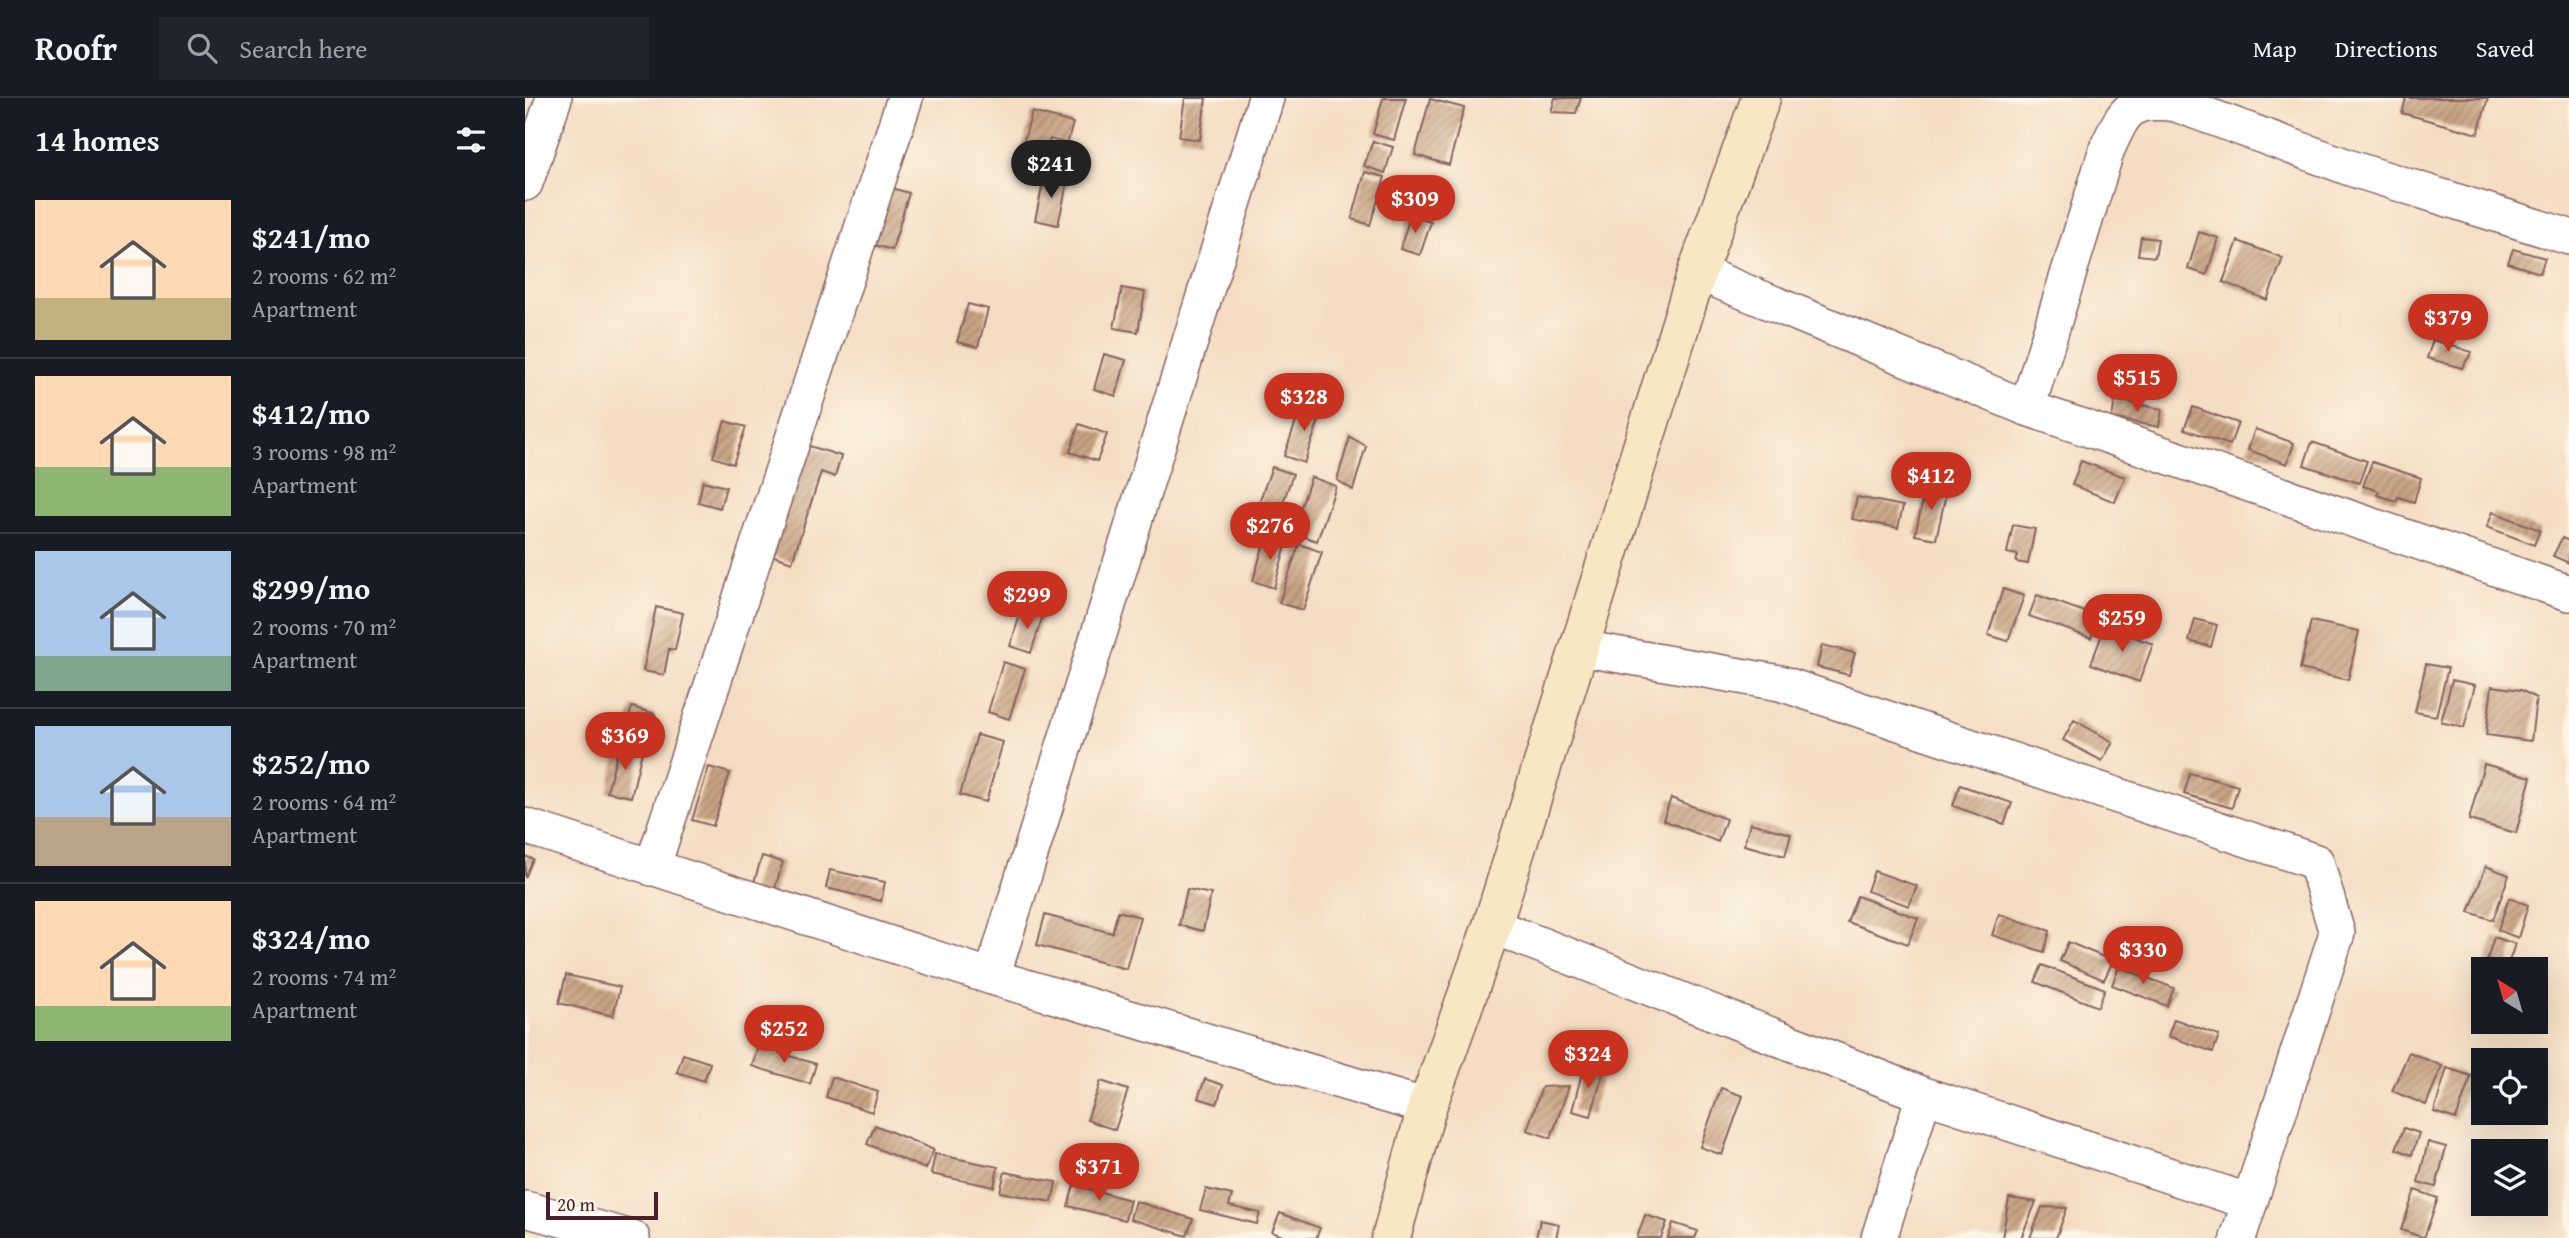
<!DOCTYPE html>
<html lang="en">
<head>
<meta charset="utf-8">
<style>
	body { margin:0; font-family:"Gentium Book Plus",serif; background:#20242c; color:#f1f3f6; height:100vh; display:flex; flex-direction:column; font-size:26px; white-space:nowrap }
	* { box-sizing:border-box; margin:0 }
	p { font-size:23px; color:#9ea1a6 }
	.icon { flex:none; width:38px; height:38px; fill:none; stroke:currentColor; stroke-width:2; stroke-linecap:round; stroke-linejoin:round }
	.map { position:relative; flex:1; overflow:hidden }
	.sheet { display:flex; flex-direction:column; background:#171b24; width:525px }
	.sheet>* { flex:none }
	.needle { width:46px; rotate:323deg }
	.controls { position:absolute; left:1946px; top:859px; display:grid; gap:14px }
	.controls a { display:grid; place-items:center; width:77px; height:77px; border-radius:0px; background:#171b24; box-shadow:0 7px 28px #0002; font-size:35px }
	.scale { position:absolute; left:21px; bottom:18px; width:112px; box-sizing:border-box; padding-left:7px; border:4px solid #4a1f2b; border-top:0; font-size:19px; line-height:24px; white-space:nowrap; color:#4a1f2b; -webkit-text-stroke:5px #fcf5e5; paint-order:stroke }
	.price { position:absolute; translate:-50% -60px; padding:0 16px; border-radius:24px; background:#c8321e; color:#fff; font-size:23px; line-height:46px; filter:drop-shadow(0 2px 4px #0008) }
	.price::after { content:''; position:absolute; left:50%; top:42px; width:21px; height:16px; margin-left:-10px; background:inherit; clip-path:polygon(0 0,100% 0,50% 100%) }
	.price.selected { background:#222; color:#fff }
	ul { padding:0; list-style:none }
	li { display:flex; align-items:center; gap:21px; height:175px; padding:0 35px }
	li+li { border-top:2px solid #363941 }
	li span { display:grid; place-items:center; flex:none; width:196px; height:140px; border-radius:0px; color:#555 }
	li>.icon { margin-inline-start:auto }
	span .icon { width:84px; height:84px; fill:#fffc; stroke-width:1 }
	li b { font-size:30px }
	h2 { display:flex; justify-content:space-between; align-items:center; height:84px; padding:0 35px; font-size:30px }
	header { display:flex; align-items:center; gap:42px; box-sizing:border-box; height:98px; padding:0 35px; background:#171b24; border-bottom:2px solid #363941 }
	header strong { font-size:33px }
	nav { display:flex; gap:38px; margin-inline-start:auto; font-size:24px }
	.search { width:490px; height:63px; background:#20242c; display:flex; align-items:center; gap:18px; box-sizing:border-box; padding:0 24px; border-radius:0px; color:#9ea1a6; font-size:26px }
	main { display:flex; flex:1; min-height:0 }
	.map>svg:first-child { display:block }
</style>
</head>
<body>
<header>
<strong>Roofr</strong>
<div class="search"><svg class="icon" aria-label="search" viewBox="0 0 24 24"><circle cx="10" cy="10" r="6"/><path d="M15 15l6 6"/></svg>Search here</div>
<nav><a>Map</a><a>Directions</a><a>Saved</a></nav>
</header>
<main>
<section class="sheet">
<h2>14 homes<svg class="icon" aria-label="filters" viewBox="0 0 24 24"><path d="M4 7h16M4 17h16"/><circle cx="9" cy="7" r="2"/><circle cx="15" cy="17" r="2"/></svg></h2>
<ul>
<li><span style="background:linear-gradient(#ffd9b3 70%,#c2b280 0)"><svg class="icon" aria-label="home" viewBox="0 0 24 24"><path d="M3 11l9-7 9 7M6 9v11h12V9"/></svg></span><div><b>$241/mo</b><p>2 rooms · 62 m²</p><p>Apartment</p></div></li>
<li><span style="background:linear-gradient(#ffd9b3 65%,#8fb573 0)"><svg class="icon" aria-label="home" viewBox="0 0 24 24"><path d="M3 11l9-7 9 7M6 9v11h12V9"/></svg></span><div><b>$412/mo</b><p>3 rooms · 98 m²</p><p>Apartment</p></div></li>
<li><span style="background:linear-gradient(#a9c7e8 75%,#7fa58c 0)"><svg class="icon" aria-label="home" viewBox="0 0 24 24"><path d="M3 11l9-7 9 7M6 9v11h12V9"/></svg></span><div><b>$299/mo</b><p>2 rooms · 70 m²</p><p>Apartment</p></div></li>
<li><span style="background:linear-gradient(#a9c7e8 65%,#b9a48a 0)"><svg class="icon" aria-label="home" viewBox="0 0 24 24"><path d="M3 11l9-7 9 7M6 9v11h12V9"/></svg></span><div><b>$252/mo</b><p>2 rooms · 64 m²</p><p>Apartment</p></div></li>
<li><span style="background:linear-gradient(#ffd9b3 75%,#8fb573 0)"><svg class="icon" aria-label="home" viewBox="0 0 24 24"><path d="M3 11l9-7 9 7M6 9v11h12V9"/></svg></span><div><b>$324/mo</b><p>2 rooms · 74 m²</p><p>Apartment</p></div></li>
</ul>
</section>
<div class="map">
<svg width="2044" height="1140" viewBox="0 0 2044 1140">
	<defs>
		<pattern id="building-hatch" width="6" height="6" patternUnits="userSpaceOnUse" patternTransform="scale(1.75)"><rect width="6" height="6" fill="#c8a382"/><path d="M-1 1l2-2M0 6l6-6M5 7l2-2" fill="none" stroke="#a4846b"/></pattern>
	</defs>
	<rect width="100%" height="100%" fill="#fcf5e5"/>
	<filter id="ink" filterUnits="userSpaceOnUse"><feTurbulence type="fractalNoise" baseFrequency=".0143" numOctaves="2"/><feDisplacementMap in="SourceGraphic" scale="14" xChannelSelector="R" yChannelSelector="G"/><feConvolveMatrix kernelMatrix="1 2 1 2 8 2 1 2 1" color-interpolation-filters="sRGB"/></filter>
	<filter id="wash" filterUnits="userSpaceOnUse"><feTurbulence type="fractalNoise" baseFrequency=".00686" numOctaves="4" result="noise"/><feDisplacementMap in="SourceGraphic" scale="28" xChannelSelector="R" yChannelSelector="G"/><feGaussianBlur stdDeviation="1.57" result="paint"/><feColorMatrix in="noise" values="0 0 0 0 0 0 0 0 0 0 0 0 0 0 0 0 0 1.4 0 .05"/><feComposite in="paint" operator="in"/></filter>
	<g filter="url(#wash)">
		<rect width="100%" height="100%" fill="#f4ddc2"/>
		<g id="blocks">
			<!-- building -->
			<path fill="url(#building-hatch)" d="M660,0H681L675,42L654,39Z
				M858,0H881L869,42L848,36Z
				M1030,0H1056L1051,15L1026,14Z
				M1881,0H1963L1953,36L1877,15Z
				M905,1L939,10L924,67L890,57Z
				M507,14L548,25L542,46L525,41L520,59L496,52Z
				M848,43L868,49L860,75L839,68Z
				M840,74L860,79L845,127L827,121Z
				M520,76L543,82L533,127L510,122Z
				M363,89L384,95L367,152L346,146Z
				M885,118L906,124L895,157L875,151Z
				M1674,134L1693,140L1682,177L1663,171Z
				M1616,139L1633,141L1630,159L1613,157Z
				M1713,143L1758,160L1742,202L1698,184Z
				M1988,151L2020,160L2015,175L1983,165Z
				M597,190L620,194L613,234L589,230Z
				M443,206L463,211L453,249L432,244Z
				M1908,242L1947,254L1937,270L1902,260Z
				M579,256L601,262L591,298L569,291Z
				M1590,302L1637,311L1634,329L1587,320Z
				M778,304L798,311L779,365L759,358Z
				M1668,309L1713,325L1705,347L1659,331Z
				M200,323L221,329L208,366L188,359Z
				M554,326L582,336L572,363L545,354Z
				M1730,331L1769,345L1762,366L1723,352Z
				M825,339L841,348L828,392L812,382Z
				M1787,344L1842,363L1834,385L1779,367Z
				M275,345L316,358L310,379L296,374L267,464L240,455Z
				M1556,363L1600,379L1590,404L1547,387Z
				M1847,364L1896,380L1889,404L1873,399L1871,403L1852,397L1854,393L1838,388Z
				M747,369L768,376L748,433L724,431Z
				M786,379L811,388L792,443L767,435Z
				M178,383L201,389L195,410L173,404Z
				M1401,388L1422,392L1411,441L1390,437Z
				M1332,399L1378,408L1373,430L1327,421Z
				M1968,414L2015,432L2009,447L1962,429Z
				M1488,427L1510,431L1503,466L1491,464L1493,457L1482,455Z
				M741,438L762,444L749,490L728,483Z
				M2037,440L2044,443V465L2028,458Z
				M774,446L797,454L778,512L754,505Z
				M1478,491L1499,498L1483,543L1463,537Z
				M1512,497L1574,519L1566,540L1504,518Z
				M131,509L158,515L150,552L144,551L139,577L118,573Z
				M497,511L518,517L506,555L485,548Z
				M1670,521L1692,527L1686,549L1664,543Z
				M1786,523L1834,533L1823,582L1775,571Z
				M1580,528L1628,546L1614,584L1566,566Z
				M1297,547L1330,555L1324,577L1292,569Z
				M478,564L500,571L484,621L463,614Z
				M1901,566L1923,570L1911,618L1890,614Z
				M1927,582L1950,587L1939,630L1916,624Z
				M1967,588L1996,592L2011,600L2006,643L1961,637Z
				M107,609L130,616L123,644L99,638Z
				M1549,622L1588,644L1577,663L1538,642Z
				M452,637L478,644L461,704L435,697Z
				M94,648L117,654L106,699L82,694Z
				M1959,666L2006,679L1991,735L1944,722Z
				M184,669L205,675L188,728L167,722Z
				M1665,675L1713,688L1707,710L1659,696Z
				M1435,687L1487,705L1479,726L1428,708Z
				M1146,700L1201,721L1193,744L1138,722Z
				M1225,725L1266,736L1260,758L1219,747Z
				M0,758L8,761L0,780Z
				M237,758L258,764L247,800L226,794Z
				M1961,768L1984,777L1968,822L1944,814Z
				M305,772L360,784L356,803L301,790Z
				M1349,773L1392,788L1384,808L1342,793Z
				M662,791L686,796L678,833L654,827Z
				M1332,798L1393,820L1383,846L1322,824Z
				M1984,800L2003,807L1993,840L1973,832Z
				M593,813L615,819L601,871L512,847L520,817L587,835Z
				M1474,816L1525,833L1519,854L1467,837Z
				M1969,839L1990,846L1981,872H1959Z
				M1543,844L1588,863L1579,882L1535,863Z
				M1517,867L1580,891L1573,909L1510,884Z
				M1594,869L1649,890L1642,908L1587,887Z
				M41,877L95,889L88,918L34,905Z
				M1649,921L1694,937L1688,954L1643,938Z
				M233,948L291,966L285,986L227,968Z
				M1884,954L1917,968L1901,1007L1867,993Z
				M158,956L185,965L179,983L152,974Z
				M1059,967L1079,972L1066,1018L1047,1013Z
				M1922,970L1946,978L1931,1021L1909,1014Z
				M307,979L353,994L347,1014L301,999Z
				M680,981L698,987L692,1006L673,1000Z
				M576,983L603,992L590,1032L562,1022Z
				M1044,988L1026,1040L1002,1032L1017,989Z
				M1196,990L1218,998L1197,1057L1175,1049Z
				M350,1027L409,1052L400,1071L342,1046Z
				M1879,1030L1894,1035L1887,1057L1871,1051Z
				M1903,1044L1921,1049L1911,1089L1893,1084Z
				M410,1056L473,1069L469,1089L406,1076Z
				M480,1074L531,1084L527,1104L475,1094Z
				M549,1087L605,1102L600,1122L543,1108Z
				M681,1091L707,1097L704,1108L735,1115L732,1126L675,1112Z
				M1890,1092L1913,1100L1899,1140L1876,1132Z
				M1484,1100L1511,1104L1496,1140H1477Z
				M610,1103L668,1121L662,1138L605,1121Z
				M1517,1109L1542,1110L1531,1140H1505Z
				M755,1115L795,1130L791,1140H763L747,1134Z
				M1120,1117L1142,1124L1136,1140H1112Z
				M1015,1122L1034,1126L1031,1140H1011Z
				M1148,1125L1173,1133L1170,1140H1143Z"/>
		</g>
	</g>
	<g filter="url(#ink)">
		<use href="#blocks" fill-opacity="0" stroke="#866260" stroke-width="2"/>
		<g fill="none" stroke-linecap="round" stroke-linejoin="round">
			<!-- street casing -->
			<g stroke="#866260" stroke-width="38">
				<path id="street" d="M0,85L29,0
					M1172,174L1502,310L2044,495
					M1502,310L1582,51C1600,11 1605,0 1651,6L1828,71L2044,139
					M1055,550L1255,585L1791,764L1812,835L1713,1140
					M0,728L467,879L902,1009
					M127,770L380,0
					M967,828L1399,997L1725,1104
					M467,879L741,0
					M0,1111L107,1140
					M1354,1140L1399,997"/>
			</g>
			<!-- secondary casing -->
			<g stroke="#866260" stroke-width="41">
				<path id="secondary" d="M866,1140L902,1009L967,828L1172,174L1236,0"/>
			</g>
			<!-- street -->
			<use href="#street" stroke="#fff" stroke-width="35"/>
			<!-- secondary -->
			<use href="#secondary" stroke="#f7e8c3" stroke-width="38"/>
		</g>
	</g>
</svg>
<div class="controls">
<a><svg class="needle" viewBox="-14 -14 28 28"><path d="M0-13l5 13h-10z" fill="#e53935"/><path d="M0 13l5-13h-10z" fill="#9ea1a6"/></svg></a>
<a><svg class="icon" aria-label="locate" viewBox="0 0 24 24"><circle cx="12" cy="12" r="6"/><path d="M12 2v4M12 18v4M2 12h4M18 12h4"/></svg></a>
<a><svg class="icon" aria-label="layers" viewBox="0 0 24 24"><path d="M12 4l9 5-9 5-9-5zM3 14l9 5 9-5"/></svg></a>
</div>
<div class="scale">20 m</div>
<b class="price selected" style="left:526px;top:102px">$241</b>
<b class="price" style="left:890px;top:137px">$309</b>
<b class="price" style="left:1923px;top:256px">$379</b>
<b class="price" style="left:1612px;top:316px">$515</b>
<b class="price" style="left:779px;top:335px">$328</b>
<b class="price" style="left:1406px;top:414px">$412</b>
<b class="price" style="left:745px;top:464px">$276</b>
<b class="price" style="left:502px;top:533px">$299</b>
<b class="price" style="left:1597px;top:556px">$259</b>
<b class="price" style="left:100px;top:674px">$369</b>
<b class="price" style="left:1618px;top:888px">$330</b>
<b class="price" style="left:259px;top:967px">$252</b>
<b class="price" style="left:1063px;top:992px">$324</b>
<b class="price" style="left:574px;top:1105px">$371</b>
</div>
</main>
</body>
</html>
